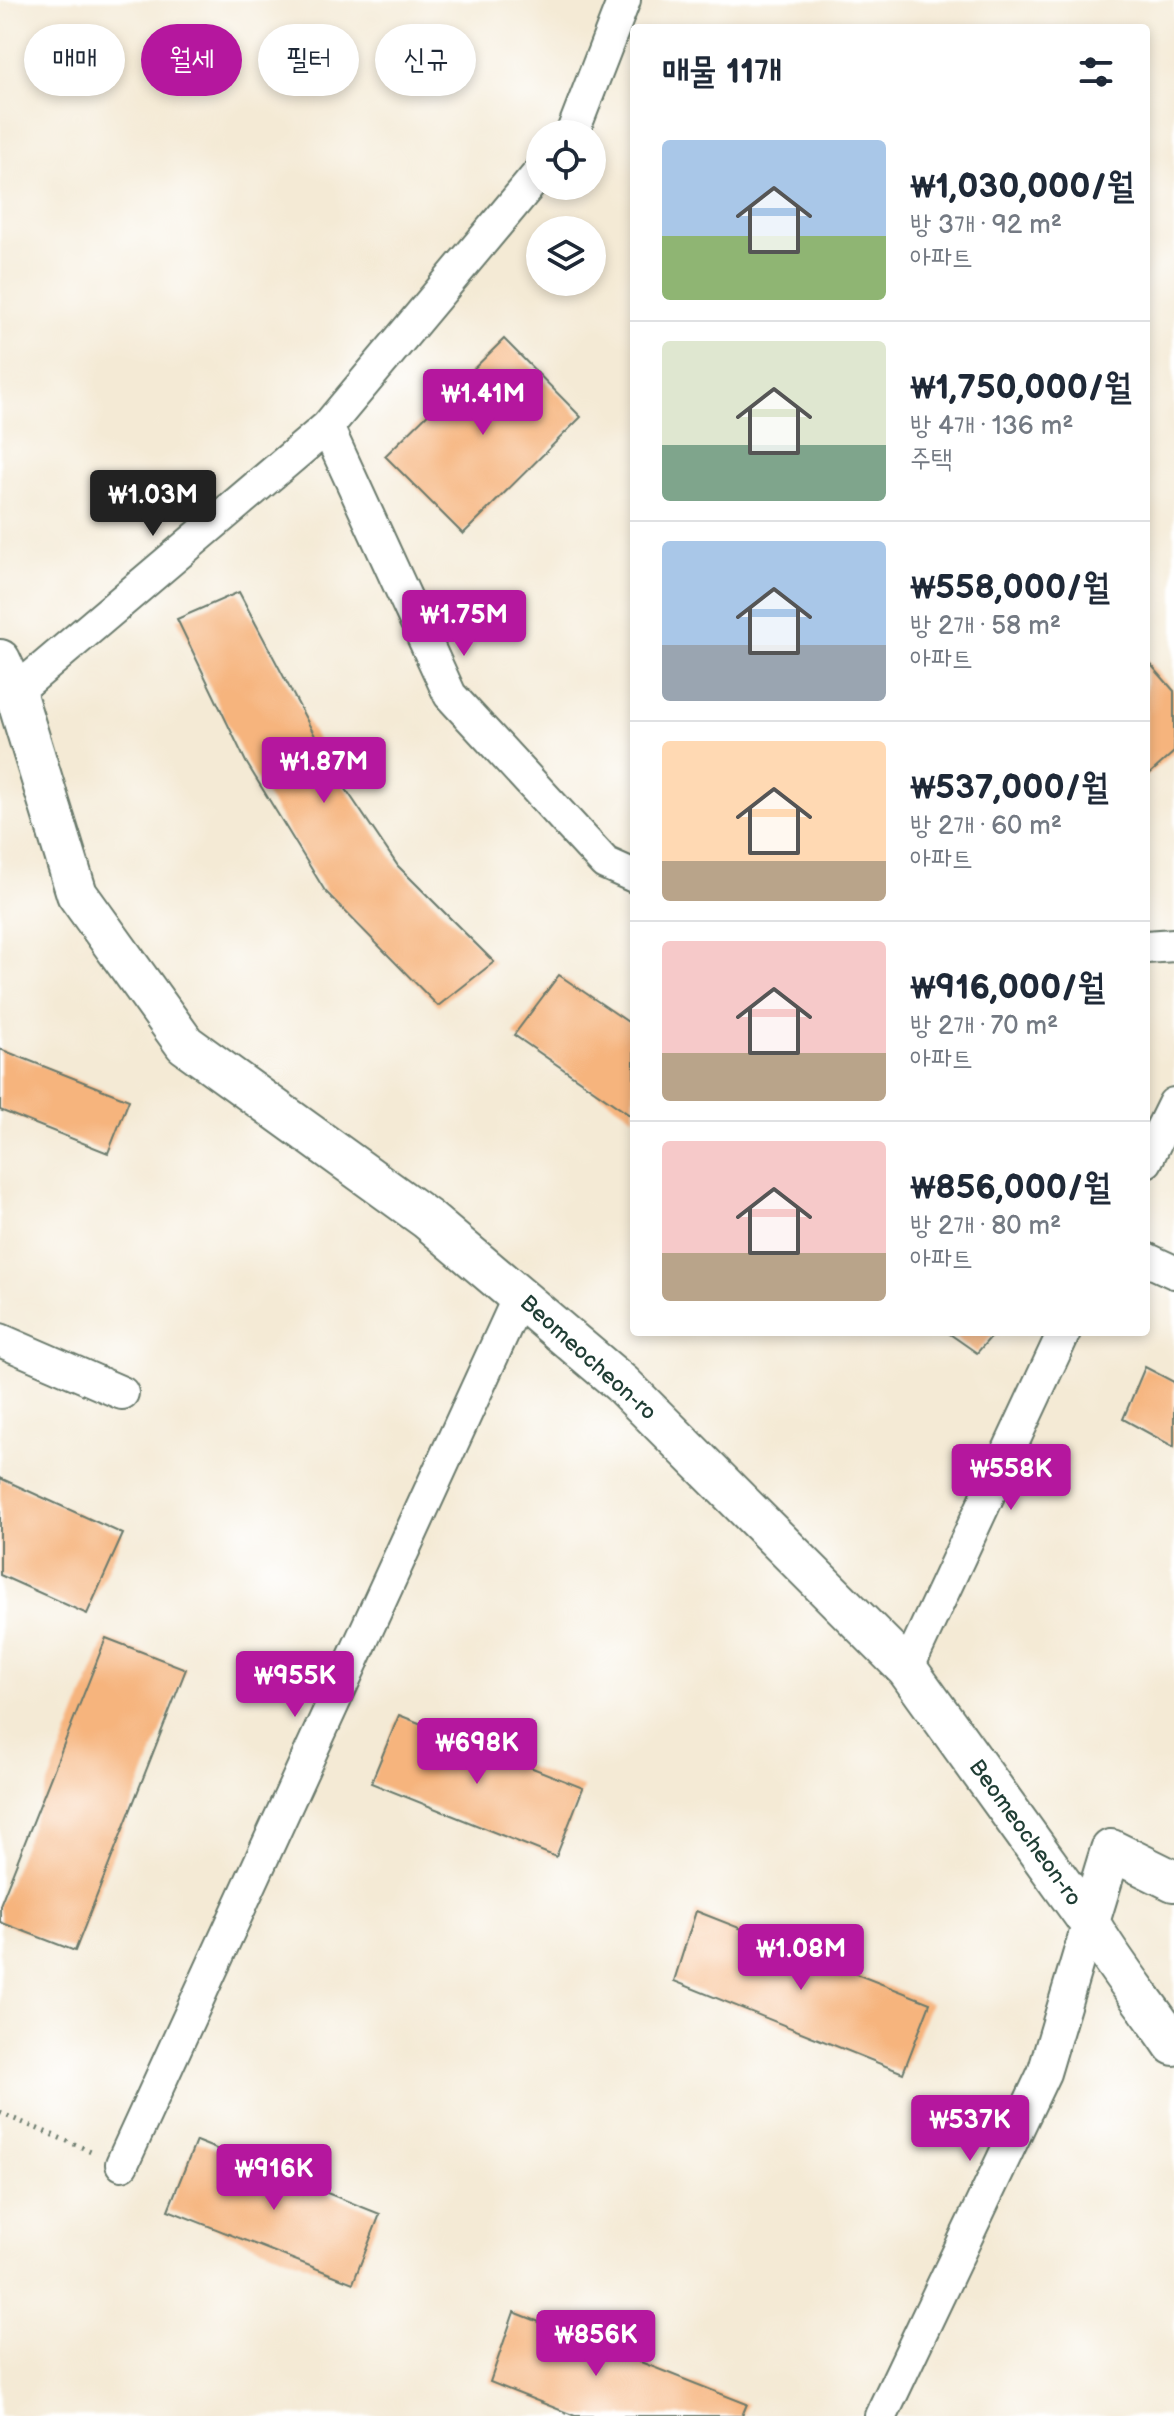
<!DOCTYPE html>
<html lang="ko">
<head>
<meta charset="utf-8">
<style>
	body { margin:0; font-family:"Balsamiq Sans","Poor Story",sans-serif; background:#f6f6f7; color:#1f2937; height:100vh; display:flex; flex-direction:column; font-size:30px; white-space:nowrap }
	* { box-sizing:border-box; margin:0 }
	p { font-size:26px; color:#747a83 }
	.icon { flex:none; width:44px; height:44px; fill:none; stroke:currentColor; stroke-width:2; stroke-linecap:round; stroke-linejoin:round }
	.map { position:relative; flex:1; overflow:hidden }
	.side { position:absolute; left:630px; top:24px; width:520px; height:1312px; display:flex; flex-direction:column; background:#fff; border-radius:8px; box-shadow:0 4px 12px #0003 }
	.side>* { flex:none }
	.guide { position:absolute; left:24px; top:24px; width:486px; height:72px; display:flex; gap:16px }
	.controls { position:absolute; left:526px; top:120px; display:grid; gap:16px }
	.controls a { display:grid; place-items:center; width:80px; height:80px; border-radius:50%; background:#fff; box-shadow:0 4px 12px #0003; font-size:40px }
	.price { position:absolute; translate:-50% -68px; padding:0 18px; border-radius:8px; background:#b5179e; color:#fff; font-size:26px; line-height:52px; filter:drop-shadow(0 2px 4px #0008) }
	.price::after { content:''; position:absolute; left:50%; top:48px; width:24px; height:18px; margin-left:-12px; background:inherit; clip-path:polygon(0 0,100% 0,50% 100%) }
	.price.selected { background:#222; color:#fff }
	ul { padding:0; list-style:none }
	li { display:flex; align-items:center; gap:24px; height:200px; padding:0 32px }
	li+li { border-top:2px solid #e0e1e3 }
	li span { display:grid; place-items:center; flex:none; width:224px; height:160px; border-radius:8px; color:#555 }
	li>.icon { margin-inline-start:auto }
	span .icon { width:96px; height:96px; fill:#fffc; stroke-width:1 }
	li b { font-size:34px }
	h2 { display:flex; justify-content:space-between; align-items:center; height:96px; padding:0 32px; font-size:34px }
	.pill { padding:0 28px; border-radius:36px; background:#fff; box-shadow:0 4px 12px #0003; font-size:28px; line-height:72px }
	.pill.selected { background:#b5179e; color:#fff }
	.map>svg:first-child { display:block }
</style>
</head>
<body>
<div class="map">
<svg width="1174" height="2416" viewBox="0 0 1174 2416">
	<rect width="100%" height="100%" fill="#fff"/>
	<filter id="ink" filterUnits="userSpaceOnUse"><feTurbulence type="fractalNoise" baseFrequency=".0125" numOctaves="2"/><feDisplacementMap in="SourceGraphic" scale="16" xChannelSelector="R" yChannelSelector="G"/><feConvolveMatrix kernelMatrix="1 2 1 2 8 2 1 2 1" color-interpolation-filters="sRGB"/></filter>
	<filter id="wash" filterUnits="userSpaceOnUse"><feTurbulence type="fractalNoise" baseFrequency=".006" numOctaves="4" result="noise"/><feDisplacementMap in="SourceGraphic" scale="32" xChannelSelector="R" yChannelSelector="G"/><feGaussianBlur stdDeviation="1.8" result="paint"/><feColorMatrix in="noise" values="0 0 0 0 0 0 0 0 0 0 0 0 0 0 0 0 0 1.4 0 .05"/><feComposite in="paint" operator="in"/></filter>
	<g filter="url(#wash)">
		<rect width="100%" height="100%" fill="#f4ead5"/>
		<g id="blocks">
			<!-- building -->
			<path fill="#f6b47d" d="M504,339L581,417L463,534L385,456Z
				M239,592L333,770L398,866L494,962L438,1006L325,891L246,762L177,619Z
				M1146,659L1174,691V752L1146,777Z
				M559,975L634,1026V1118L514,1035Z
				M0,1049L129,1100L108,1153L0,1110Z
				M947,1332H995L977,1353Z
				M1145,1367L1174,1382V1447L1123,1419Z
				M0,1478L123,1534L87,1614L0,1575Z
				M106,1638L186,1669L75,1951L0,1922V1905Z
				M399,1715L583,1788L556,1857L371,1783Z
				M696,1911L930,2003L903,2073L674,1981Z
				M196,2141L380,2214L353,2283L168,2210Z
				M514,2312L747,2404L742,2416H575L490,2382Z"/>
		</g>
	</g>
	<g filter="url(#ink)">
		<use href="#blocks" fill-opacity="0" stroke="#6a7a6c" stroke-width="2"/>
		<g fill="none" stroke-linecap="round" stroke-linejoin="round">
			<!-- minor casing -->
			<g stroke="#6a7a6c" stroke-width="36">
				<path id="minor" d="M572,134L624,0
					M327,427L450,695L605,863L634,876
					M15,692L327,427L540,172
					M1146,947L1174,945
					M1146,1161L1174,1104
					M1146,1259L1174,1272
					M0,1340L122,1393
					M907,1669L1064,1332
					M122,2164L519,1297
					M881,2416L1044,2073L1089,1922"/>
			</g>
			<!-- tertiary casing -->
			<g stroke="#6a7a6c" stroke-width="44">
				<path id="tertiary" d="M0,660L15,692L77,894L185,1044L427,1219L622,1384L907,1669L1089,1922C1114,1966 1146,2003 1174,2045
					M1089,1922L1111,1850L1174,1881"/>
			</g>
			<!-- path -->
			<path stroke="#6a7a6c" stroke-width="5" stroke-dasharray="2 6" stroke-linecap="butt" d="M0,2113L91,2151"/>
			<!-- minor -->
			<use href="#minor" stroke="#fff" stroke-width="32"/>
			<!-- tertiary -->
			<use href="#tertiary" stroke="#fff" stroke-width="40"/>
		</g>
	</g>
	<g text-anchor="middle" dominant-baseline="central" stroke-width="8" stroke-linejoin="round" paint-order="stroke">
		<!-- street labels -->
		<g font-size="22" fill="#1f3d34" stroke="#fff">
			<text transform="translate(588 1358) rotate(42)">Beomeocheon-ro</text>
			<text transform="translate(1025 1833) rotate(54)">Beomeocheon-ro</text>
		</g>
	</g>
</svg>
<div class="controls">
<a><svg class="icon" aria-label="locate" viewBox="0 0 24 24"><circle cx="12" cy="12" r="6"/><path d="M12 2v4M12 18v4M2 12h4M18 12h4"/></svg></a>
<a><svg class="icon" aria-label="layers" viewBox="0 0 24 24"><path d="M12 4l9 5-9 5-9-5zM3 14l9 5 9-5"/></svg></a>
</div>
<b class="price" style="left:483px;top:437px">₩1.41M</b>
<b class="price selected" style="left:153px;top:538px">₩1.03M</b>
<b class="price" style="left:464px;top:658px">₩1.75M</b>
<b class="price" style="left:324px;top:805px">₩1.87M</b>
<b class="price" style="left:1011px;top:1512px">₩558K</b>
<b class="price" style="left:295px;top:1719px">₩955K</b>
<b class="price" style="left:477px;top:1786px">₩698K</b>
<b class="price" style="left:801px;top:1992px">₩1.08M</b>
<b class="price" style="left:970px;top:2163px">₩537K</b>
<b class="price" style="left:274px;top:2212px">₩916K</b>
<b class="price" style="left:596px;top:2378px">₩856K</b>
<div class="guide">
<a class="pill">매매</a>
<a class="pill selected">월세</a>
<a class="pill">필터</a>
<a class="pill">신규</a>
</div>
<section class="side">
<h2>매물 11개<svg class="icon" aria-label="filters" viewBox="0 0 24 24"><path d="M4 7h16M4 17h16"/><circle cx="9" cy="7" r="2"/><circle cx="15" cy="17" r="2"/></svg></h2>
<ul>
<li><span style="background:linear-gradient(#a9c7e8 60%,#8fb573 0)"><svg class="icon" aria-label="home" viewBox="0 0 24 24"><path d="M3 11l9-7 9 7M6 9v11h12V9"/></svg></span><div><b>₩1,030,000/월</b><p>방 3개 · 92 m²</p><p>아파트</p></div></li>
<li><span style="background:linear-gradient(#dfe7d0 65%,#7fa58c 0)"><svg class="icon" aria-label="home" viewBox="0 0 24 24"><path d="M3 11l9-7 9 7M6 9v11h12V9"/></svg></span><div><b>₩1,750,000/월</b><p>방 4개 · 136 m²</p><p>주택</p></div></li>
<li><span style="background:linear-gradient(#a9c7e8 65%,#9aa5b1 0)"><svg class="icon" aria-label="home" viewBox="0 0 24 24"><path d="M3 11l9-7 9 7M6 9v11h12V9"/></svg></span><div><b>₩558,000/월</b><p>방 2개 · 58 m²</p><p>아파트</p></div></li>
<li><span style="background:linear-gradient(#ffd9b3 75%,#b9a48a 0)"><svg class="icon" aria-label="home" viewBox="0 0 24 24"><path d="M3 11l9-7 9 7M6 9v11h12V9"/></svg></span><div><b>₩537,000/월</b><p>방 2개 · 60 m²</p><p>아파트</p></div></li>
<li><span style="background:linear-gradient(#f6c9c9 70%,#b9a48a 0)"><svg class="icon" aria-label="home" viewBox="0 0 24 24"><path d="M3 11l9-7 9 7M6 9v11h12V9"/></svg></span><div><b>₩916,000/월</b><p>방 2개 · 70 m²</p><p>아파트</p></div></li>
<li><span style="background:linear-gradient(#f6c9c9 70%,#b9a48a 0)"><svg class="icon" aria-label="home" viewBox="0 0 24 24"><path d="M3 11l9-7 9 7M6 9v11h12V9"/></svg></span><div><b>₩856,000/월</b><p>방 2개 · 80 m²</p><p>아파트</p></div></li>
</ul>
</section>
</div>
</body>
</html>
